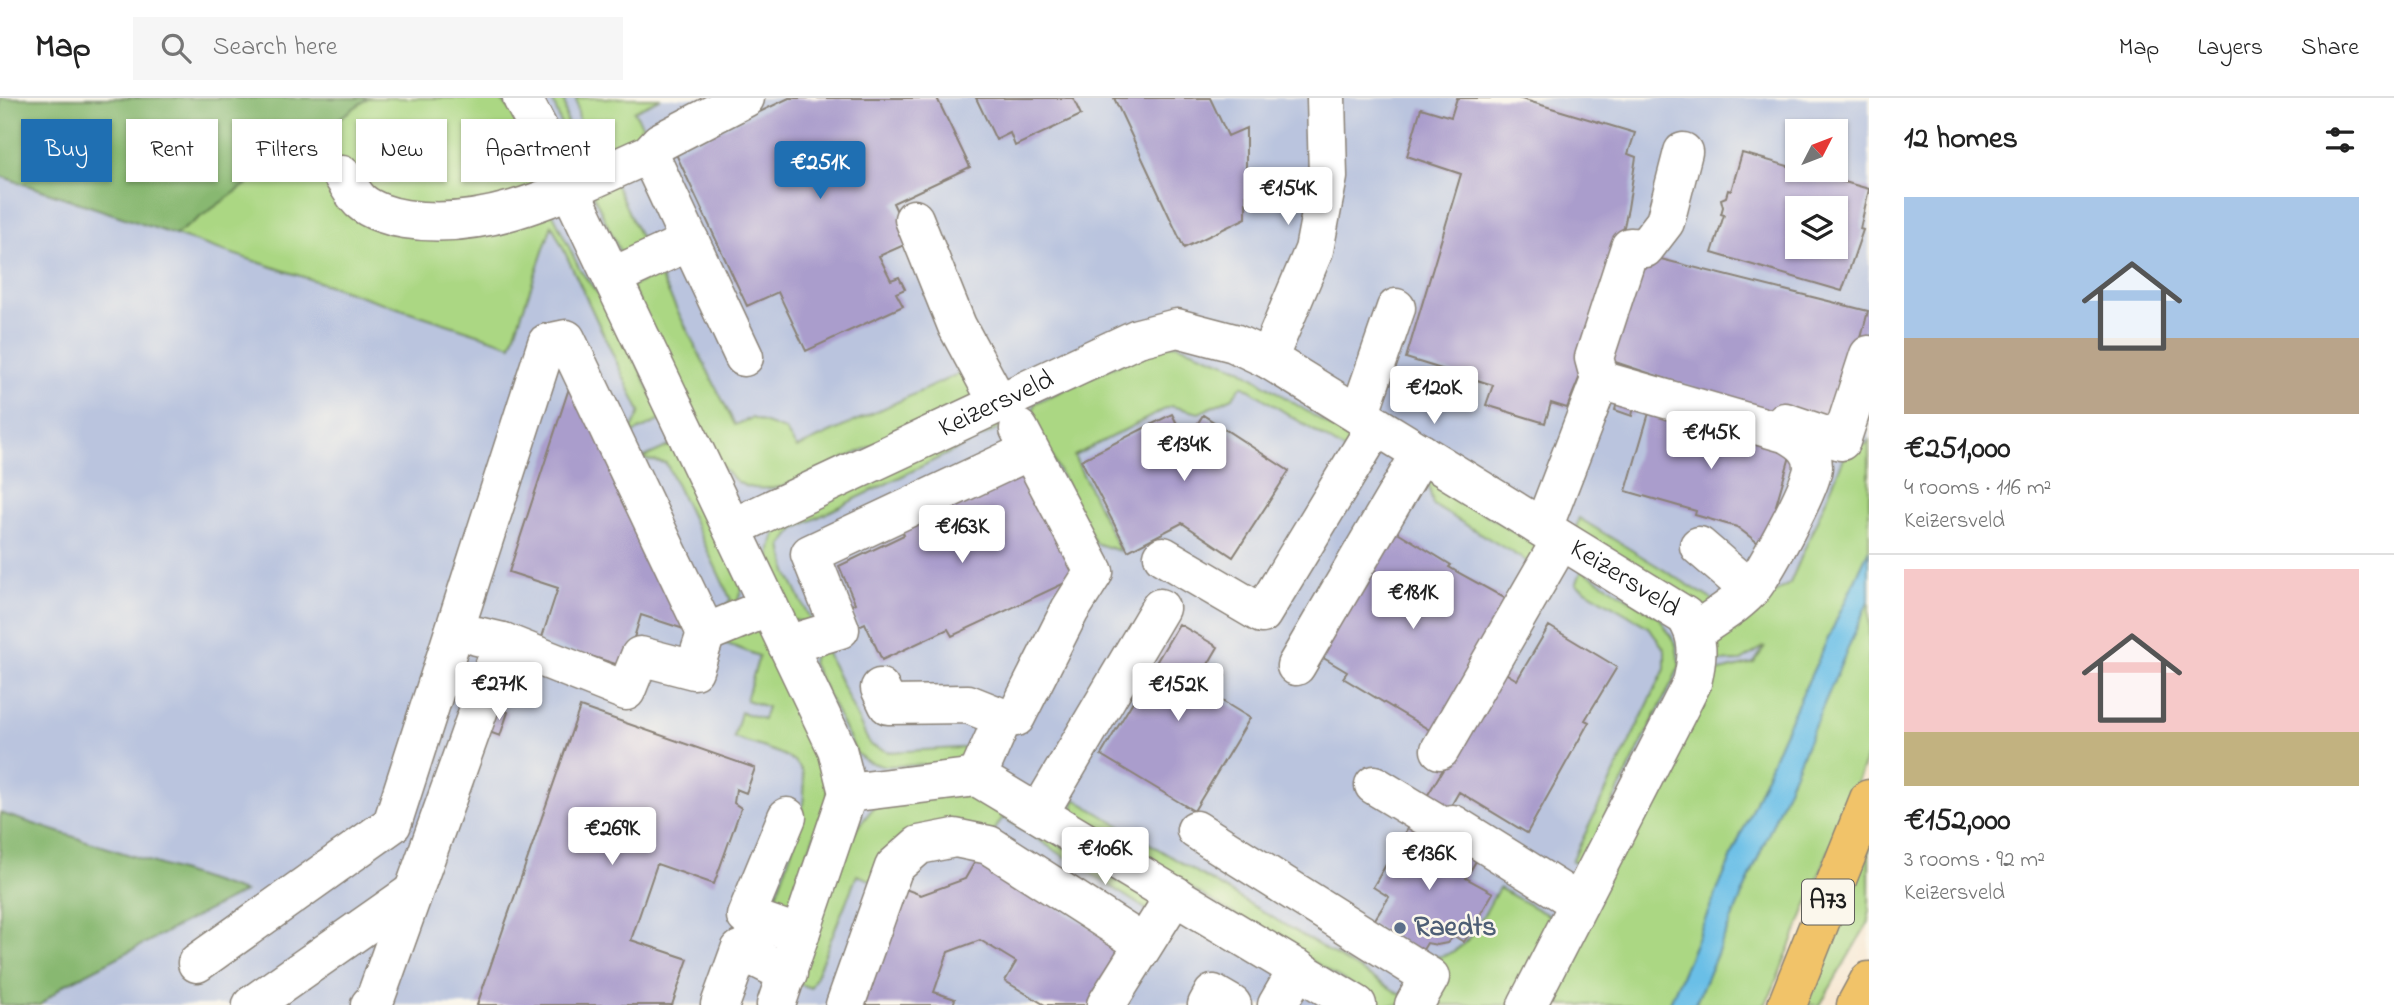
<!DOCTYPE html>
<html lang="en">
<head>
<meta charset="utf-8">
<style>
	body { margin:0; font-family:"Indie Flower",sans-serif; background:#f6f6f6; color:#222; height:100vh; display:flex; flex-direction:column; font-size:26px; white-space:nowrap }
	* { box-sizing:border-box; margin:0 }
	p { font-size:23px; color:#767676 }
	.icon { flex:none; width:38px; height:38px; fill:none; stroke:currentColor; stroke-width:2; stroke-linecap:round; stroke-linejoin:round }
	.map { position:relative; flex:1; overflow:hidden }
	.panel { display:flex; flex-direction:column; background:#fff; width:525px }
	.panel>* { flex:none }
	.hud { position:absolute; left:21px; top:21px; width:665px; height:63px; display:flex; gap:14px }
	.needle { width:46px; rotate:48deg }
	.controls { position:absolute; left:1785px; top:21px; display:grid; gap:14px }
	.controls a { display:grid; place-items:center; width:63px; height:63px; border-radius:0px; background:#fff; box-shadow:0 2px 5px #0004; font-size:35px }
	.price { position:absolute; translate:-50% -60px; padding:0 16px; border-radius:7px; background:#fff; color:#222; font-size:23px; line-height:46px; filter:drop-shadow(0 2px 4px #0008) }
	.price::after { content:''; position:absolute; left:50%; top:42px; width:21px; height:16px; margin-left:-10px; background:inherit; clip-path:polygon(0 0,100% 0,50% 100%) }
	.price.on { background:#1f6fb2; color:#fff }
	ul { padding:0; list-style:none }
	li { display:grid; align-content:center; gap:14px; height:371px; padding:0 35px }
	li+li { border-top:2px solid #e0e0e0 }
	li span { display:grid; place-items:center; height:217px; border-radius:0px; color:#555 }
	li>.icon { margin-inline-start:auto }
	span .icon { width:126px; height:126px; fill:#fffc; stroke-width:1 }
	li b { font-size:30px }
	h2 { display:flex; justify-content:space-between; align-items:center; height:84px; padding:0 35px; font-size:30px }
	.pill { padding:0 24px; border-radius:0px; background:#fff; box-shadow:0 2px 5px #0004; font-size:24px; line-height:63px }
	.pill.on { background:#1f6fb2; color:#fff }
	header { display:flex; align-items:center; gap:42px; box-sizing:border-box; height:98px; padding:0 35px; background:#fff; border-bottom:2px solid #e0e0e0 }
	header strong { font-size:33px }
	nav { display:flex; gap:38px; margin-inline-start:auto; font-size:24px }
	.search { width:490px; height:63px; background:#f6f6f6; display:flex; align-items:center; gap:18px; box-sizing:border-box; padding:0 24px; border-radius:0px; color:#767676; font-size:26px }
	main { display:flex; flex:1; min-height:0 }
	.map>svg:first-child { display:block }
</style>
</head>
<body>
<header>
<strong>Map</strong>
<div class="search"><svg class="icon" aria-label="search" viewBox="0 0 24 24"><circle cx="10" cy="10" r="6"/><path d="M15 15l6 6"/></svg>Search here</div>
<nav><a>Map</a><a>Layers</a><a>Share</a></nav>
</header>
<main>
<div class="map">
<svg width="1869" height="907" viewBox="0 0 1869 907">
	<rect width="100%" height="100%" fill="#fbf7ec"/>
	<filter id="ink" filterUnits="userSpaceOnUse"><feTurbulence type="fractalNoise" baseFrequency=".0143" numOctaves="2"/><feDisplacementMap in="SourceGraphic" scale="14" xChannelSelector="R" yChannelSelector="G"/><feConvolveMatrix kernelMatrix="1 2 1 2 8 2 1 2 1" color-interpolation-filters="sRGB"/></filter>
	<filter id="wash" filterUnits="userSpaceOnUse"><feTurbulence type="fractalNoise" baseFrequency=".00686" numOctaves="4" result="noise"/><feDisplacementMap in="SourceGraphic" scale="28" xChannelSelector="R" yChannelSelector="G"/><feGaussianBlur stdDeviation="1.57" result="paint"/><feColorMatrix in="noise" values="0 0 0 0 0 0 0 0 0 0 0 0 0 0 0 0 0 1.4 0 .05"/><feComposite in="paint" operator="in"/></filter>
	<g filter="url(#wash)">
		<rect width="100%" height="100%" fill="#f7e7d2"/>
		<!-- industrial -->
		<path fill="#bac4de" fill-rule="evenodd" d="M0,0H1869V379L1622,907H0ZM1797,33H1836V72H1797ZM1797,110H1836V149H1797Z"/>
		<!-- green -->
		<path fill="#abd783" stroke="#647a50" stroke-width="2" d="M368,0H499L523,23L537,52L552,114L580,172L615,218L663,321L629,337L640,314L552,127L511,247L175,137Z
			M552,0H564L569,42L567,44Z
			M576,0H661L634,13L648,37L590,72L584,58Z
			M612,79L643,145L621,156L589,88Z
			M659,176L735,327L752,320L785,332L797,350L969,271L982,298L782,389C747,394 739,389 717,363L631,188Z
			M1176,246L1239,270L1350,341L1346,353L1242,287L1233,299L1199,315L1171,308L1074,358L1120,453L1095,445L1032,319L1035,305L1151,251Z
			M987,322L1002,329L796,430L782,447L787,474L812,525L792,522C775,481 758,464 782,423Z
			M1852,341L1866,347L1869,341V452L1781,642L1669,907H1533L1707,576L1754,565L1765,548L1741,563L1707,564L1702,542L1790,485Z
			M673,346L742,489L735,512L714,520L731,502L666,365L640,361Z
			M1427,380L1546,454L1536,469L1433,407Z
			M1579,420L1716,504L1695,519L1574,437Z
			M1582,472L1660,520L1676,547L1680,568L1582,766L1572,763L1665,571V552L1648,529L1576,486Z
			M1869,501V654L1771,896L1765,907H1695Z
			M760,528L823,662L828,699L790,805L773,806C782,777 823,684 794,663C778,652 753,647 734,640L741,614L763,621L767,609L746,602L759,558L722,544Z
			M824,549L870,647L889,654L976,649L965,666L882,668L867,663L857,656L812,565L814,556Z
			M950,691L987,701L1151,803L1152,815L1003,719L991,738L876,784L857,777L811,890L796,885L846,744L874,709Z
			M1075,701L1408,901L1401,907H1385L1071,718Z
			M1869,745V823L1820,907H1797Z
			M1499,790L1557,822L1510,907H1427L1432,859C1468,860 1482,817 1499,790Z"/>
		<!-- forest -->
		<path fill="#88b871" stroke="#526a46" stroke-width="2" d="M0,0H368L175,137L0,78Z
			M0,715L244,794L64,887L40,907H0Z"/>
		<!-- water -->
		<path fill="#6abfe7" stroke="#436e82" stroke-width="2" d="M1869,452V501L1695,907H1669L1781,642Z"/>
		<g id="blocks">
			<!-- building -->
			<path fill="#aa9dcc" fill-rule="evenodd" d="M789,0H937L970,69L893,105L911,144L879,158L891,182L899,179L905,191L896,195L903,208L806,253L778,194L747,208L675,54Z
				M976,0H1073L1081,17L1015,48L1010,35L996,42Z
				M1114,0H1210L1228,38L1246,30V120L1184,150Z
				M1457,0H1518L1635,35L1628,56L1636,59L1628,110L1617,161L1587,261L1567,310L1551,305L1545,325L1486,307L1493,287L1406,260L1461,76L1407,58L1421,10L1451,19Z
				M1742,55L1869,91L1860,131L1863,132L1842,193L1712,155L1724,117L1721,116L1723,109L1721,101L1726,99L1728,92L1731,93ZM1797,110H1836V149H1797Z
				M1633,154L1868,213L1836,337L1597,258Z
				M572,281L690,533L641,517L625,569L541,542L558,490L509,474Z
				M1617,304L1634,309L1632,318L1615,312Z
				M1651,308L1793,348L1776,407H1782L1762,448L1737,429L1695,417L1696,413L1626,393Z
				M1172,316L1186,344L1203,317L1289,373L1233,459L1182,425L1128,453L1081,362Z
				M1033,368L1084,476L952,538L948,531L882,562L865,525L859,528L850,508L855,505L839,468L904,437L901,430Z
				M1391,430L1451,467L1449,469L1459,475L1510,503L1438,637L1343,580L1347,574L1315,555Z
				M1179,526L1218,549L1207,568L1225,578L1214,598L1250,620L1194,713L1101,657Z
				M1549,528L1617,569L1585,622L1589,624L1527,735L1459,694L1448,713L1426,700L1502,573L1517,582Z
				M507,584L517,587L513,599L504,596Z
				M580,609L755,670L746,695L736,691L734,705L741,710L714,786L657,766L631,842L688,861L672,907H477Z
				M498,610L508,614L500,638L489,634Z
				M1411,724L1476,763L1466,780L1493,795L1464,844L1454,838L1447,845L1437,847L1427,845L1421,855L1372,826L1389,799L1373,789Z
				M976,762L1127,852L1094,907H1045L1005,883L1016,864L980,842L948,854L934,894L955,901L953,907H859L900,789L921,797L965,781Z"/>
		</g>
	</g>
	<g filter="url(#ink)">
		<use href="#blocks" fill-opacity="0" stroke="#8a8277" stroke-width="2"/>
		<g fill="none" stroke-linecap="round" stroke-linejoin="round">
			<!-- minor casing -->
			<g stroke="#8a8277" stroke-width="41">
				<g id="minor">
					<path d="M522,0L565,81L837,651L848,695L776,907"/>
					<path d="M649,56L744,259"/>
					<path d="M342,77C348,86 353,96 360,103C371,113 391,119 405,121C492,135 571,90 649,56L660,44L745,0"/>
					<path d="M914,121L957,228L999,306"/>
					<path d="M612,179L690,143"/>
					<path d="M1268,261L1314,152L1328,79L1326,0"/>
					<path d="M1600,282L1788,336C1802,344 1813,352 1813,369C1814,385 1764,475 1752,490C1738,507 1713,520 1696,533"/>
					<path d="M1359,317L1396,210"/>
					<path d="M1785,324L1841,343L1869,257"/>
					<path id="s1" d="M732,430L1138,240L1177,230L1234,245L1268,261L1685,518C1700,539 1698,560 1692,585L1527,907"/>
					<path d="M1543,430L1600,282L1594,260L1630,149L1645,150L1665,124L1683,54"/>
					<path d="M1699,448L1750,492"/>
					<path d="M1163,458L1262,516L1376,328"/>
					<path d="M477,538L503,544L626,593L640,558L694,572L706,535L769,509"/>
					<path d="M787,547L840,531L810,456L1029,353"/>
					<path d="M1296,568L1421,355"/>
					<path d="M880,590L888,607L968,606L1003,620L977,679"/>
					<path d="M1003,620L1016,619L1070,512L1094,474L1019,331"/>
					<path d="M1440,652L1561,442"/>
					<path d="M1374,687L1442,728L1453,726L1579,805"/>
					<path d="M848,695L977,679L1357,907"/>
					<path d="M1039,715L1160,510"/>
					<path d="M787,719L746,818L800,837"/>
					<path d="M1196,732L1430,879L1414,907"/>
					<path d="M197,865L392,726L547,245L566,241L706,535"/>
					<path d="M252,907L413,794"/>
					<path d="M370,907L374,904L503,544"/>
					<path d="M720,907L740,852L788,876"/>
					<path d="M845,907L894,769L919,747L955,740L989,747L1142,845"/>
					<path d="M1106,907L1175,797"/>
					<path d="M1207,907L1213,896L1232,907"/>
					<path d="M1277,907L1298,871"/>
				</g>
			</g>
			<!-- highway casing -->
			<g stroke="#8a8277" stroke-width="41">
				<path id="highway" d="M1787,907L1869,701
					M1856,907L1869,883"/>
			</g>
			<!-- minor -->
			<use href="#minor" stroke="#fff" stroke-width="38"/>
			<!-- highway -->
			<use href="#highway" stroke="#f1c369" stroke-width="38"/>
		</g>
	</g>
	<!-- markers -->
	<circle fill="#5c6f8a" stroke="#fbf7ec" stroke-width="2.5" cx="1400" cy="830" r="7"/>
	<g text-anchor="middle" dominant-baseline="central" stroke-width="5" stroke-linejoin="round" paint-order="stroke">
		<!-- shield labels -->
		<rect fill="#fbf7ec" stroke="#5f5e5a" stroke-width="2" x="1802" y="781.5" width="52" height="45" rx="5"/>
		<g font-size="26" font-weight="bold" fill="#1c1c1c">
			<text x="1828" y="804">A73</text>
		</g>
		<!-- street labels -->
		<g font-size="28" fill="#1c1c1c" stroke="#fbf7ec">
			<text stroke="none"><textPath href="#s1" startOffset="292">Keizersveld</textPath></text>
			<text stroke="none"><textPath href="#s1" startOffset="1004">Keizersveld</textPath></text>
		</g>
		<!-- service labels -->
		<g font-size="28" font-weight="bold" fill="#4e5e75" stroke="#fbf7ec" text-anchor="start">
			<text x="1414" y="830">Raedts</text>
		</g>
	</g>
</svg>
<div class="controls">
<a><svg class="needle" viewBox="-14 -14 28 28"><path d="M0-13l5 13h-10z" fill="#e53935"/><path d="M0 13l5-13h-10z" fill="#767676"/></svg></a>
<a><svg class="icon" aria-label="layers" viewBox="0 0 24 24"><path d="M12 4l9 5-9 5-9-5zM3 14l9 5 9-5"/></svg></a>
</div>
<b class="price on" style="left:820px;top:103px">€251K</b>
<b class="price" style="left:1288px;top:129px">€154K</b>
<b class="price" style="left:1434px;top:328px">€120K</b>
<b class="price" style="left:1711px;top:373px">€145K</b>
<b class="price" style="left:1184px;top:385px">€134K</b>
<b class="price" style="left:962px;top:467px">€163K</b>
<b class="price" style="left:1413px;top:533px">€181K</b>
<b class="price" style="left:499px;top:624px">€271K</b>
<b class="price" style="left:1178px;top:625px">€152K</b>
<b class="price" style="left:612px;top:769px">€269K</b>
<b class="price" style="left:1105px;top:789px">€106K</b>
<b class="price" style="left:1429px;top:794px">€136K</b>
<div class="hud">
<a class="pill on">Buy</a>
<a class="pill">Rent</a>
<a class="pill">Filters</a>
<a class="pill">New</a>
<a class="pill">Apartment</a>
</div>
</div>
<section class="panel">
<h2>12 homes<svg class="icon" aria-label="filters" viewBox="0 0 24 24"><path d="M4 7h16M4 17h16"/><circle cx="9" cy="7" r="2"/><circle cx="15" cy="17" r="2"/></svg></h2>
<ul>
<li><span style="background:linear-gradient(#a9c7e8 65%,#b9a48a 0)"><svg class="icon" aria-label="home" viewBox="0 0 24 24"><path d="M3 11l9-7 9 7M6 9v11h12V9"/></svg></span><div><b>€251,000</b><p>4 rooms · 116 m²</p><p>Keizersveld</p></div></li>
<li><span style="background:linear-gradient(#f6c9c9 75%,#c2b280 0)"><svg class="icon" aria-label="home" viewBox="0 0 24 24"><path d="M3 11l9-7 9 7M6 9v11h12V9"/></svg></span><div><b>€152,000</b><p>3 rooms · 92 m²</p><p>Keizersveld</p></div></li>
</ul>
</section>
</main>
</body>
</html>
